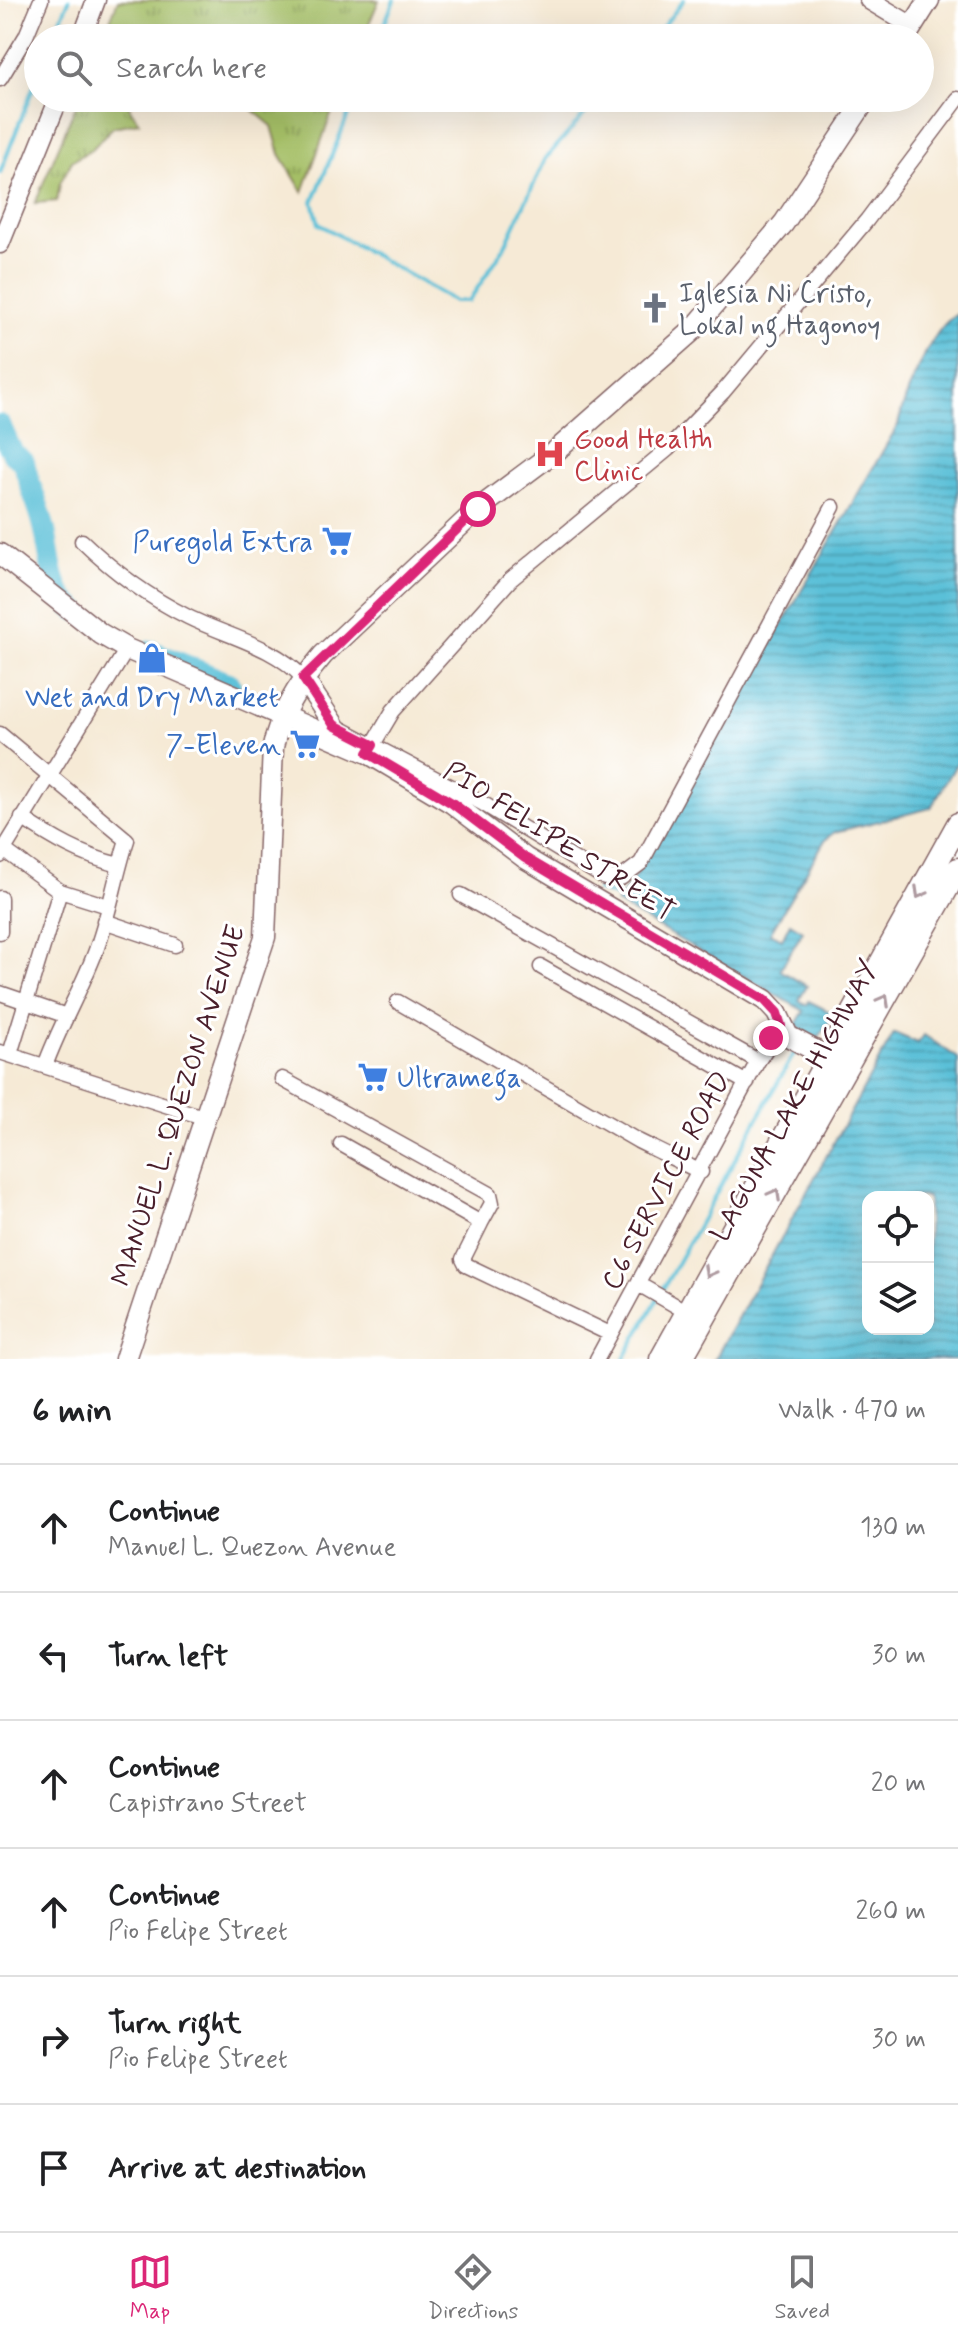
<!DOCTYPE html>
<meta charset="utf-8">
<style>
body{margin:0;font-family:Mynerve,sans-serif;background:#f2f2f2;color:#202124}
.controls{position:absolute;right:24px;bottom:24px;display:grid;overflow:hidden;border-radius:16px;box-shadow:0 8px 32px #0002}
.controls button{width:72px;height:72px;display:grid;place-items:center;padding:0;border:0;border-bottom:2px solid #e0e0e0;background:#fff;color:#202124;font:40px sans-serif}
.stop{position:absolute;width:24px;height:24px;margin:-18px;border:6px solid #db2777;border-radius:50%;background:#fff}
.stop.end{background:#db2777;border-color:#fff;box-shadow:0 2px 8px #0008}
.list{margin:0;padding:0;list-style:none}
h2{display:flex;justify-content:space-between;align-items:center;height:104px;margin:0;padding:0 32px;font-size:34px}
h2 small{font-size:26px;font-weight:400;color:#757577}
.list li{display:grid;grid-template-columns:52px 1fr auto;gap:24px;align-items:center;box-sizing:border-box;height:128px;padding:0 32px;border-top:2px solid #e0e0e0}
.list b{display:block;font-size:30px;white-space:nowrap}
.list p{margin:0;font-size:26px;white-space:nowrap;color:#757577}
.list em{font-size:26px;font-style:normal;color:#757577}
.icon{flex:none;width:44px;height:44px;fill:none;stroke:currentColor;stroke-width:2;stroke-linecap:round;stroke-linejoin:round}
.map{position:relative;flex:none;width:958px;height:1359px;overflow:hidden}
.search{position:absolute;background:#fff;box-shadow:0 8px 32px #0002;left:24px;right:24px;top:24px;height:88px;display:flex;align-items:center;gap:20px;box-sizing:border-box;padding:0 28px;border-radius:44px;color:#757577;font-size:30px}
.sheet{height:872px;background:#fff}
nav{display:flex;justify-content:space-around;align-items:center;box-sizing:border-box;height:112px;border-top:2px solid #e0e0e0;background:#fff;font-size:22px;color:#757577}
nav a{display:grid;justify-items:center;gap:4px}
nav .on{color:#db2777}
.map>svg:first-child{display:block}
</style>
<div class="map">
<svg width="958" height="1359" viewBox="0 0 958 1359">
<defs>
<pattern id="grass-tufts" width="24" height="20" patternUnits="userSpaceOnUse" patternTransform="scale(2)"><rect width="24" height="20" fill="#a5bf66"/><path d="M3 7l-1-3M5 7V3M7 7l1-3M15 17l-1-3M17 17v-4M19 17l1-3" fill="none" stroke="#889b54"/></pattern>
<pattern id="water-rules" width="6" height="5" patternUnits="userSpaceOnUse" patternTransform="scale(2)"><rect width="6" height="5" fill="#5ac0d8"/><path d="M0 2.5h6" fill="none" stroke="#4c9baf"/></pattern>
</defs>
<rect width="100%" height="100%" fill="#fff"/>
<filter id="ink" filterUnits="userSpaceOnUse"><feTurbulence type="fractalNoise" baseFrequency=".0125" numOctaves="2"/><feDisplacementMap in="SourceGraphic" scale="16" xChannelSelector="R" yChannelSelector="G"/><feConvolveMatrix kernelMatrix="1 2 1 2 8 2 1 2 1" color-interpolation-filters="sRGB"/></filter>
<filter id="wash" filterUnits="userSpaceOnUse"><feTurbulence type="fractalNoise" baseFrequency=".006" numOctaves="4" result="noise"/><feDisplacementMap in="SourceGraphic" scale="32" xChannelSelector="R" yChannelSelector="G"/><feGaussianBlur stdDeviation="1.8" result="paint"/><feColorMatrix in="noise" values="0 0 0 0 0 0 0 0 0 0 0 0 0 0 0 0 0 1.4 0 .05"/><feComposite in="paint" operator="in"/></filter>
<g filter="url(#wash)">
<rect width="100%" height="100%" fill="#f6ead6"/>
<!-- grass -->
<path fill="url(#grass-tufts)" stroke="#786f48" stroke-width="2" d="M118 0H379L363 38H197L195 30 186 29 174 38H103Z
M79 98H133L129 107 139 122 113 127 92 149 72 161 60 183 57 201 35 203Z
M238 98H337L303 192 280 154 272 126Z"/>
<!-- water -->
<path fill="url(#water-rules)" stroke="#527082" stroke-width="2" fill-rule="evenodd" d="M958 314V761L931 808 835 832 825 840 770 933 782 939 790 923 803 931 780 970 807 986 799 1000 807 1005 809 1001 834 1014 818 1039 795 1026 804 1011 616 903 633 880 898 425C904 397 932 325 958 314Z
M894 1033 918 1043 924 1035 958 1058V1359H715ZM868 1197H928V1329H868Z"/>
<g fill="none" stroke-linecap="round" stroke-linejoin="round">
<!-- stream -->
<path stroke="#5ac0d8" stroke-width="4" d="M53 38 69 0
M379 38 394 0
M654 38 684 0
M355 98 313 202 319 224 454 301H469L504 248 546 158 599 98
M0 173 38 75
M598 890 623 899
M624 1359 796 1050"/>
<!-- river -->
<path stroke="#5ac0d8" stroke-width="22" d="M0 425 13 454
M13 454 24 462C28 484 38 502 43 523 52 553 47 590 76 610
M151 651 230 684"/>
</g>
</g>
<g filter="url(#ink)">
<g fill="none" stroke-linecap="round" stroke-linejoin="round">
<!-- minor casing -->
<g stroke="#866667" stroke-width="17">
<path id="minor" d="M0 79 26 36 41 0
M82 541C115 573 148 597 188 617 226 636 275 646 303 678
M334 725 482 803 605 878H621L641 863 833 507
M0 734 127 840C115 877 109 917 95 953 80 992 59 1027 45 1066
M368 753 393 711 510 580 668 449 723 392 867 220 958 99
M22 818C53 839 82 856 119 865
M4 850 60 891 108 906
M0 856 127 649
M461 895 758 1061
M0 898V932
M104 921 175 945
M541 967 747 1083
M0 993 64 1015
M398 1002 638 1141 701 1172
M0 1052 203 1117
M10 1054 60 891
M282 1079 490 1194 492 1203 481 1223
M341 1144 481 1223 463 1259 466 1265 610 1334
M640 1285 692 1315
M597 1359 758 1061 781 1026"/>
</g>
<!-- tertiary casing -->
<g stroke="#866667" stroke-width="21">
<path id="tertiary" d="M869 0 912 26
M82 38 96 0
M0 244 59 98"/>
</g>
<!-- secondary casing -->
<g stroke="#866667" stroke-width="23">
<path id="secondary" d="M905 38 929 0
M0 554 101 634 127 649 368 753 452 803 525 858 765 1000 777 1013 788 1036 829 1058
M303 678 334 725
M125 1359 265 937 273 747C280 712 300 682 323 655L478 509 557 450 691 332 784 223 867 98"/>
</g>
<!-- primary casing -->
<g stroke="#866667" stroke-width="25">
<path id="primary" d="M661 1359 958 824
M681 1359 958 869"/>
</g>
<!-- minor -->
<use href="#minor" stroke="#fff" stroke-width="14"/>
<!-- tertiary -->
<use href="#tertiary" stroke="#fff" stroke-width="18"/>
<!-- secondary -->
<use href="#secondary" stroke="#fff" stroke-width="20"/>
<!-- primary -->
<use href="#primary" stroke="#fff" stroke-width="22"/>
</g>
<!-- one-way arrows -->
<defs><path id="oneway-chevron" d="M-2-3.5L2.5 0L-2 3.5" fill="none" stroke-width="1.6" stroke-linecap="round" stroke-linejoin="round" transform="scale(2)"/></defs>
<g stroke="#ae9aa0">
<use href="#oneway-chevron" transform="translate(920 893) rotate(119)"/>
<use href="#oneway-chevron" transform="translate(884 1000) rotate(-61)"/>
<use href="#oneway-chevron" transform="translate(775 1194) rotate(-61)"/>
<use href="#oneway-chevron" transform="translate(709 1272) rotate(119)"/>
</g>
</g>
<g fill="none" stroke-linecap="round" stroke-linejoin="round" filter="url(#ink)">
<!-- route -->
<path stroke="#db2777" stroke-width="10" d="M478 509 303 678 334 725 373 745 368 753 452 803 525 858 765 1000 777 1013 781 1026 771 1038"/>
</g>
<!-- icons -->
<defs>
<g id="church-bare" transform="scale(2.4)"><path d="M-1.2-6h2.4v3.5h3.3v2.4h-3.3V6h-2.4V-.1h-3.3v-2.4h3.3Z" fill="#6b7280" stroke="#fff" stroke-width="2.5" paint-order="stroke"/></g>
<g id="hospital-bare" transform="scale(2.4)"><path d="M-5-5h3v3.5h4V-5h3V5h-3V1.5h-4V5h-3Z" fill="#e0444e" stroke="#fff" stroke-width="2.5" paint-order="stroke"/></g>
<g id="supermarket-bare" transform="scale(2.4)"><path d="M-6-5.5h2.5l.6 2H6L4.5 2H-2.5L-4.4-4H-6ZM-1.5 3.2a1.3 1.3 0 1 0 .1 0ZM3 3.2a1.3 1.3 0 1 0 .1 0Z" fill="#3f7fe0" stroke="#fff" stroke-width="2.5" paint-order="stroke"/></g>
<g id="shop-bare" transform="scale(2.4)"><path d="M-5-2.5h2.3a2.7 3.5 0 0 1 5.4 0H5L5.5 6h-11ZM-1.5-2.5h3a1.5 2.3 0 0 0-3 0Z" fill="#3f7fe0" stroke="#fff" stroke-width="2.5" paint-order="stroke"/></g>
</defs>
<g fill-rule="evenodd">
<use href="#church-bare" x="655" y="308"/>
<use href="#hospital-bare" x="550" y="454"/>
<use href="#supermarket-bare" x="337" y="541"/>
<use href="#shop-bare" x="152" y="658"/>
<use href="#supermarket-bare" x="305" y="744"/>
<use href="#supermarket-bare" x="373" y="1077"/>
</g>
<g text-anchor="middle" stroke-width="6" stroke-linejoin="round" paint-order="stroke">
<!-- worship labels -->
<g font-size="28" fill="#5b616d" stroke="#fff" text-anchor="start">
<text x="679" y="302">Iglesia Ni Cristo,<tspan x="679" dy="32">Lokal ng Hagonoy</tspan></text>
</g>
<!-- health labels -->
<g font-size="28" fill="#be3a42" stroke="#fff" text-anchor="start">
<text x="574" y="448">Good Health<tspan x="574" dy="32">Clinic</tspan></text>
</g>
<!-- shop labels -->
<g font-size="28" fill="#366cbe" stroke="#fff" text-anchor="end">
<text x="313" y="551">Puregold Extra</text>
<text x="152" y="706" text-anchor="middle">Wet and Dry Market</text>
<text x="281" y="754">7-Eleven</text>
<text x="397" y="1087" text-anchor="start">Ultramega</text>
</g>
<!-- street labels -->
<g font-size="28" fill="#4a1f2b" stroke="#fff">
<text transform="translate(560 840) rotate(33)" y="10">PIO FELIPE STREET</text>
<text transform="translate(793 1100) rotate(-61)" y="10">LAGUNA LAKE HIGHWAY</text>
<text transform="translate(177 1105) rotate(-72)" y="10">MANUEL L. QUEZON AVENUE</text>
<text transform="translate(665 1180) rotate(-62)" y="10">C6 SERVICE ROAD</text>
</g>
</g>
</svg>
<div class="controls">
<button><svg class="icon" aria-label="locate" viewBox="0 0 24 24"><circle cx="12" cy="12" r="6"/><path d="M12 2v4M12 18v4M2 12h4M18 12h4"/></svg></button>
<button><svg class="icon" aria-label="layers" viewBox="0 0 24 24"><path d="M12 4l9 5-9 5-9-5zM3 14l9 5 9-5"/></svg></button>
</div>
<div class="stop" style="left:478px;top:509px"></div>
<div class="stop end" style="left:771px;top:1038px"></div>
<div class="search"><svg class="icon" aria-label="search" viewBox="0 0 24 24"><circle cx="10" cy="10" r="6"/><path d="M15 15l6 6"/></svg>Search here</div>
</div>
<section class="sheet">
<h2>6 min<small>Walk · 470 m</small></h2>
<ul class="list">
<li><svg class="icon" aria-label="ahead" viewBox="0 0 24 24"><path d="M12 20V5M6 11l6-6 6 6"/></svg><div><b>Continue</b><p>Manuel L. Quezon Avenue</p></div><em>130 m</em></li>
<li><svg class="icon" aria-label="left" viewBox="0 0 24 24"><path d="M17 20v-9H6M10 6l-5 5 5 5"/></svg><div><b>Turn left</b></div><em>30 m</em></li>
<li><svg class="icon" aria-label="ahead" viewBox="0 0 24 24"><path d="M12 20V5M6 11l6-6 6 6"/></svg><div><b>Continue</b><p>Capistrano Street</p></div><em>20 m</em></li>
<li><svg class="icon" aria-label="ahead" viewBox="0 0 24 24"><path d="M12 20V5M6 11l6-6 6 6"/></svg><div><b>Continue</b><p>Pio Felipe Street</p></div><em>260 m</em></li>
<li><svg class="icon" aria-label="right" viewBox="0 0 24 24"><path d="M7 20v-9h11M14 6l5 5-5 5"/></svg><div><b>Turn right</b><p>Pio Felipe Street</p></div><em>30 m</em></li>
<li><svg class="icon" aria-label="arrive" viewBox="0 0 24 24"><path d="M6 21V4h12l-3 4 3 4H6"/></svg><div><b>Arrive at destination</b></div></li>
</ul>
</section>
<nav>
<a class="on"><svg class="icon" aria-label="map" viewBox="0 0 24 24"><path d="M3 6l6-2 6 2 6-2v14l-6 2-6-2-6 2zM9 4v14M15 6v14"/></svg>Map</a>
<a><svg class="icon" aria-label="directions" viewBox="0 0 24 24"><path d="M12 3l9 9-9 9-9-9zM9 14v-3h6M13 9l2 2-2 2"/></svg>Directions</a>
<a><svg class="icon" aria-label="saved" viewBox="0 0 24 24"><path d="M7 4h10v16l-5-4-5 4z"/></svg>Saved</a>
</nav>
